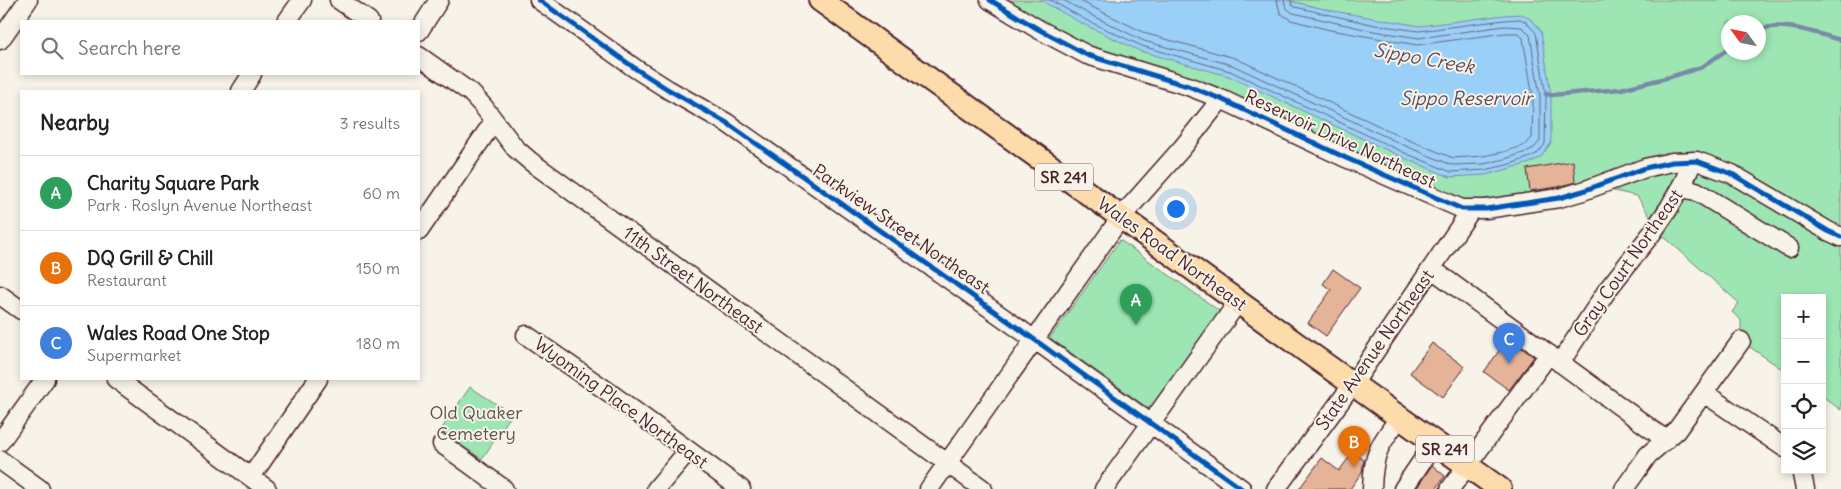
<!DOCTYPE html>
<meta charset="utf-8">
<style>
body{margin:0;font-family:Delius,sans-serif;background:#f6f6f6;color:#222}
.controls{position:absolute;right:15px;bottom:15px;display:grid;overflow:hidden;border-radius:0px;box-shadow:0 2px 8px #0003}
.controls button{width:45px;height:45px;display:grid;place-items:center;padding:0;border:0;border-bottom:1px solid #e0e0e0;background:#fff;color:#222;font:25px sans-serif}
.compass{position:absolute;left:1721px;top:15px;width:45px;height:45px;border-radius:50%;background:#fff;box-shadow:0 2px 8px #0003;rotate:303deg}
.you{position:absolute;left:1175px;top:208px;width:18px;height:18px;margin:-12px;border:4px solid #fff;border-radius:50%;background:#1a73e8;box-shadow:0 0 0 8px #1a73e833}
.badge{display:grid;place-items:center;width:32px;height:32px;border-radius:50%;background:#c8321e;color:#fff;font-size:16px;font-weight:700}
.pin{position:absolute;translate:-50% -41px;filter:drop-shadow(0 1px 2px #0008)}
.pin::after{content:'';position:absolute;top:26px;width:18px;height:15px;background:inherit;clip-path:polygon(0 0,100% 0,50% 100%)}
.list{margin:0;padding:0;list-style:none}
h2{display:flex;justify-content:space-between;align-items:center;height:65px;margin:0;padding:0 20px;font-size:21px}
h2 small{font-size:16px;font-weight:400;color:#767676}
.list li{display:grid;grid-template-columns:32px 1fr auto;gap:15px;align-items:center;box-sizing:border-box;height:75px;padding:0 20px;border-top:1px solid #e0e0e0}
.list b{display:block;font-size:19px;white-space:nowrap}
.list p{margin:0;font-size:16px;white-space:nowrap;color:#767676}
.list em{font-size:16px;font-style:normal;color:#767676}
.icon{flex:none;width:28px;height:28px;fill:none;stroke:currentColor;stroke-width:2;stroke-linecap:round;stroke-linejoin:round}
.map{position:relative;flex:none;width:1841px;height:489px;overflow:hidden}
.search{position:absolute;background:#fff;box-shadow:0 2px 8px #0003;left:20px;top:20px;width:400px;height:55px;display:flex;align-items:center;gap:12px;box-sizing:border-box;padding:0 18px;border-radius:0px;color:#767676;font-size:19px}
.panel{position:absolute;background:#fff;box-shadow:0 2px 8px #0003;left:20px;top:90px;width:400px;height:290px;border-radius:0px}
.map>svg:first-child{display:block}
</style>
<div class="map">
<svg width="1841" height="489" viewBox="0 0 1841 489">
<rect width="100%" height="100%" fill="#f7f3e8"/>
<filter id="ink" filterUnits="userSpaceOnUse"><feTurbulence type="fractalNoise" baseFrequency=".02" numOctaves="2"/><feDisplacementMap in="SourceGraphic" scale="10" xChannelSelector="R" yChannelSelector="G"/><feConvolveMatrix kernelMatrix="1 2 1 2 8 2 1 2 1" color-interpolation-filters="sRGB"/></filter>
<g filter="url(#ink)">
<!-- green -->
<path fill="#9de6b4" stroke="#748270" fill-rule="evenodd" d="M1003 0H1841V410L1822 396V298H1785V371L1741 341V320L1732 312 1739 303 1661 234 1637 196 1587 185 1486 202 1460 201 1296 124 1202 83 1095 52ZM1728 22H1758V52H1728Z
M1120 240 1221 312 1151 410 1050 338Z
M470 387 512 414 482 459 440 431Z"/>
<!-- water -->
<path fill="#9acff8" stroke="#7a89a6" d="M1040 0H1286L1333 11 1420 26 1504 15 1522 14 1533 21 1541 31 1551 95V143L1541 157 1530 163 1486 175 1450 177 1404 158 1228 76 1140 51 1083 24Z"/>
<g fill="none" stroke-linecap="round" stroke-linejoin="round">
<!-- shore -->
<path stroke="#6a657d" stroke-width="1" d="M1050 0 1086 20 1142 46 1230 71 1405 153 1451 172 1485 170 1507 165 1528 158 1538 153 1545 144 1546 96 1536 33 1526 22 1520 19 1504 20 1419 31 1375 25 1295 7 1292 5 1291 0
M1063 0 1089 14 1144 41 1232 65 1408 147 1452 165 1484 164 1505 159 1526 152 1534 148 1540 141V96L1530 35 1522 27 1504 26 1419 38 1373 31 1293 13 1286 8 1284 0
M1078 0 1147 34 1235 58 1411 141 1453 158 1483 156 1503 152 1523 146 1532 138 1533 97 1523 38 1518 33H1505L1417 45 1330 30 1291 20 1280 13 1277 0"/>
<!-- stream -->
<path stroke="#7a89a6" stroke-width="4.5" d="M1758 31C1780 19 1818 34 1841 40
M1546 94 1551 95 1621 89 1670 77 1702 67 1728 49"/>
</g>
<!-- building -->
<path fill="#e5b397" stroke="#4a1f2b" d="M1573 161 1575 182 1558 187 1530 191 1527 169Z
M1333 269 1360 288 1326 336 1308 323 1331 290 1323 284Z
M1508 338 1534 357 1509 390 1484 372Z
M1432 343 1465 367 1443 397 1410 373Z
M1353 452 1364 460 1362 472 1350 489H1299L1322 458 1339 471Z
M1432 465 1445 476 1436 489H1416Z"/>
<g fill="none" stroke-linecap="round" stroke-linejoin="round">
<!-- minor casing -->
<g stroke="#4a1f2b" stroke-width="21">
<path id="minor" d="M339 0 369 21
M539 0 636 69 669 90 727 123 1035 340 1242 489
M990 0 1038 29 1087 55 1188 86 1221 99 1346 158 1462 209H1486L1559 198 1583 191 1645 168 1672 162 1697 161 1732 174 1828 231 1841 237
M287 21 302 0
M419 31 439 0
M0 40 28 0
M419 56 471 93 483 106 515 148 530 161 983 489
M241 91 252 74
M1681 188 1696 191 1789 248
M419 231 494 121
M1432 269 1666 440
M0 295 21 310
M526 335 610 393 741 489
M1560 363 1608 289 1652 233 1669 208 1684 181 1693 161
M116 379 267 489
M1704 393 1785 448
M0 442 45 379
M442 444 504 489
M0 460 40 489
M1801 470 1805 489
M251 477 318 379
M656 489 688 451
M929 489 1121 217 1183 147 1221 99
M1104 489 1238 302
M1276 489 1353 384 1471 210
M1372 489C1373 453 1379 445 1400 417
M1403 489 1435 442
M1450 489 1549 354
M1624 489 1648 455 1676 431 1741 341"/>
</g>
<!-- major casing -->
<g stroke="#4a1f2b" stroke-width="26">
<path id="major" d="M820 0 1309 353 1500 489"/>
</g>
<!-- minor -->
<use href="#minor" stroke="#f7f3e8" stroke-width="18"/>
<!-- major -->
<use href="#major" stroke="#fddcac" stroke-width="22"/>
<!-- cycleway casing -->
<g stroke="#f7f3e8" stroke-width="8">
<path id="cycleway" d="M539 0 636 69 669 90 727 123 1035 340 1242 489
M990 0 1038 29 1087 55 1188 86 1221 99 1346 158 1462 209H1486L1559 198 1583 191 1645 168 1672 162 1697 161 1732 174 1828 231 1841 237"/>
</g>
<!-- cycleway -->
<use href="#cycleway" stroke="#0057b8" stroke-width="5"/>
</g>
</g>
<g text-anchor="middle" stroke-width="4" stroke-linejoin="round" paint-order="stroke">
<!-- shield labels -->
<g fill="#f7f3e8" stroke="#7e5f64" stroke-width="1">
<rect x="1035" y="163.5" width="58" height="27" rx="4"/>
<rect x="1416" y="435.5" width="58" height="27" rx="4"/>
</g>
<g font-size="16" font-weight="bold" fill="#4a1f2b">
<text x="1064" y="183">SR 241</text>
<text x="1445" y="455">SR 241</text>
</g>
<!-- street labels -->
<g font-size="18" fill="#4a1f2b" stroke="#f7f3e8">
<text transform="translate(1340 139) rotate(25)" y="6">Reservoir Drive Northeast</text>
<text transform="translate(901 229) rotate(35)" y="6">Parkview Street Northeast</text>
<text transform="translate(1172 254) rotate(36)" y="6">Wales Road Northeast</text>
<text transform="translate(1628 263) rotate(-55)" y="6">Gray Court Northeast</text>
<text transform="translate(693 280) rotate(36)" y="6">11th Street Northeast</text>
<text transform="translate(1375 350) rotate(-55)" y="6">State Avenue Northeast</text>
<text transform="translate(621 403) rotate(36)" y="6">Wyoming Place Northeast</text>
</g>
<!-- park labels -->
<g font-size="18" fill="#5f514d" stroke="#f7f3e8">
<text x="476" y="419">Old Quaker<tspan x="476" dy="21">Cemetery</tspan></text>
</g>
<!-- water labels -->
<g font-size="19" font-style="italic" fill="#5e4b5e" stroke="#f7f3e8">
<text transform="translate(1424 58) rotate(10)" y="7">Sippo Creek</text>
<text x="1466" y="105">Sippo Reservoir</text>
</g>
</g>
</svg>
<div class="controls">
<button>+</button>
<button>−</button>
<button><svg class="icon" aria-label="locate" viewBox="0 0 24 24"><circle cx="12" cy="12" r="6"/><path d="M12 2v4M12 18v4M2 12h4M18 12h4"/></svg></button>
<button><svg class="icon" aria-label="layers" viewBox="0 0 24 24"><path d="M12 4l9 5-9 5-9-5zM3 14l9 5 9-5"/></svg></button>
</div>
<svg class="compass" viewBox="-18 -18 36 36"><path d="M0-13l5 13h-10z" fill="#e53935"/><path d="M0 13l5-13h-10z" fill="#767676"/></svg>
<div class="you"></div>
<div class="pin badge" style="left:1136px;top:325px;background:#2e9e5b">A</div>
<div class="pin badge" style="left:1354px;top:467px;background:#e8710a">B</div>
<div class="pin badge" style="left:1509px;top:364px;background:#3f7fe0">C</div>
<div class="search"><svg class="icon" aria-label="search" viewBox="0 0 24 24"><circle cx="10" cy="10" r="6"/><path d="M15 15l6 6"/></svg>Search here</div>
<section class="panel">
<h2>Nearby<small>3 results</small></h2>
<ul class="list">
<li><span class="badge" style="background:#2e9e5b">A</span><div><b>Charity Square Park</b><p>Park · Roslyn Avenue Northeast</p></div><em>60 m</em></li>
<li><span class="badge" style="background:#e8710a">B</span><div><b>DQ Grill &amp; Chill</b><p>Restaurant</p></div><em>150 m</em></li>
<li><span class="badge" style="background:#3f7fe0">C</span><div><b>Wales Road One Stop</b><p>Supermarket</p></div><em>180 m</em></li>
</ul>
</section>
</div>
